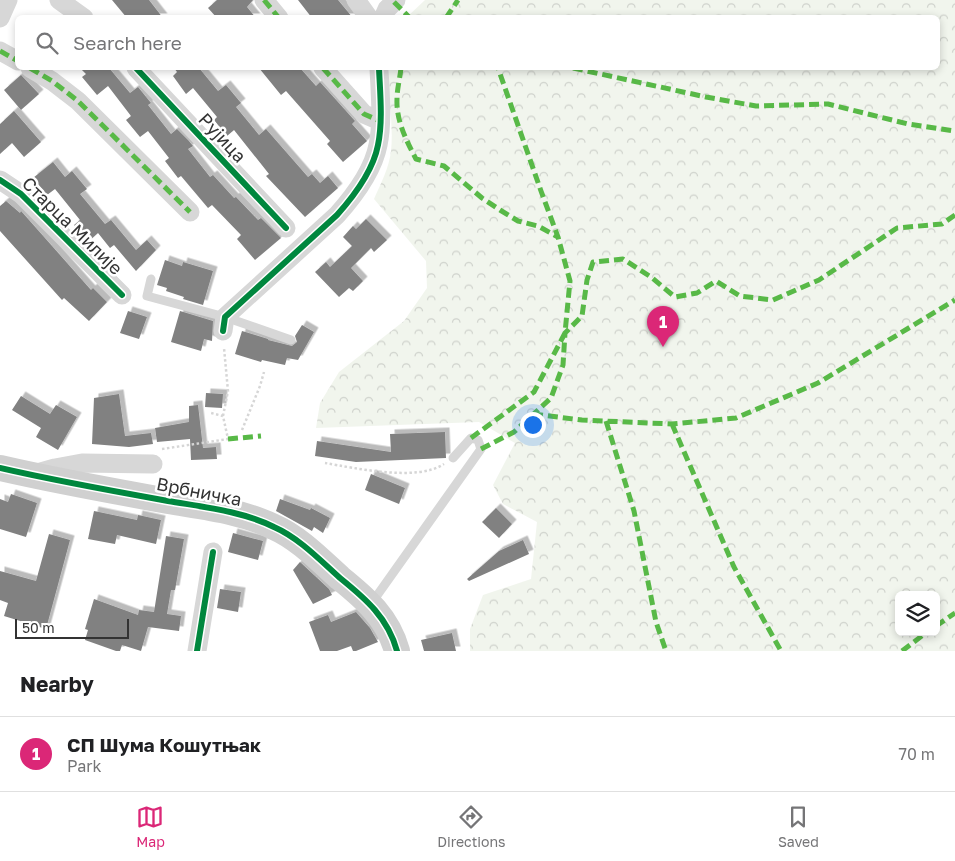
<!DOCTYPE html>
<meta charset="utf-8">
<style>
body{margin:0;font-family:"Golos Text",sans-serif;background:#f2f2f2;color:#202124}
.controls{position:absolute;right:15px;bottom:15px;display:grid;overflow:hidden;border-radius:8px;box-shadow:0 2px 8px #0003}
.controls button{width:45px;height:45px;display:grid;place-items:center;padding:0;border:0;border-bottom:1px solid #e0e0e0;background:#fff;color:#202124;font:25px sans-serif}
.scale{position:absolute;left:15px;bottom:12px;width:114px;box-sizing:border-box;padding-left:5px;border:2px solid #333;border-top:0;font-size:14px;line-height:18px;white-space:nowrap;color:#333;-webkit-text-stroke:4px #fff;paint-order:stroke}
.you{position:absolute;left:532px;top:424px;width:18px;height:18px;margin:-12px;border:4px solid #fff;border-radius:50%;background:#1a73e8;box-shadow:0 0 0 8px #1a73e833}
.badge{display:grid;place-items:center;width:32px;height:32px;border-radius:50%;background:#db2777;color:#fff;font-size:16px;font-weight:700}
.pin{position:absolute;translate:-50% -41px;filter:drop-shadow(0 1px 2px #0008)}
.pin::after{content:'';position:absolute;top:26px;width:18px;height:15px;background:inherit;clip-path:polygon(0 0,100% 0,50% 100%)}
.list{margin:0;padding:0;list-style:none}
h2{display:flex;justify-content:space-between;align-items:center;height:65px;margin:0;padding:0 20px;font-size:21px}
h2 small{font-size:16px;font-weight:400;color:#757577}
.list li{display:grid;grid-template-columns:32px 1fr auto;gap:15px;align-items:center;box-sizing:border-box;height:75px;padding:0 20px;border-top:1px solid #e0e0e0}
.list b{display:block;font-size:19px;white-space:nowrap}
.list p{margin:0;font-size:16px;white-space:nowrap;color:#757577}
.list em{font-size:16px;font-style:normal;color:#757577}
.icon{flex:none;width:28px;height:28px;fill:none;stroke:currentColor;stroke-width:2;stroke-linecap:round;stroke-linejoin:round}
.map{position:relative;flex:none;width:955px;height:651px;overflow:hidden}
.search{position:absolute;background:#fff;box-shadow:0 2px 8px #0003;left:15px;right:15px;top:15px;height:55px;display:flex;align-items:center;gap:12px;box-sizing:border-box;padding:0 18px;border-radius:8px;color:#757577;font-size:19px}
.sheet{height:140px;background:#fff}
nav{display:flex;justify-content:space-around;align-items:center;box-sizing:border-box;height:70px;border-top:1px solid #e0e0e0;background:#fff;font-size:14px;color:#757577}
nav a{display:grid;justify-items:center;gap:2px}
nav .on{color:#db2777}
.map>svg:first-child{display:block}
</style>
<div class="map">
<svg width="955" height="651" viewBox="0 0 955 651">
<defs>
<pattern id="forest-crowns" width="20" height="18" patternUnits="userSpaceOnUse" patternTransform="scale(1.25)"><rect width="20" height="18" fill="#f1f5ed"/><path d="M2 6a3 3 0 1 1 6 0M12 15a3 3 0 1 1 6 0" fill="none" stroke="#cfd2cc"/></pattern>
<filter id="shadow"><feDropShadow dx="4.5" dy="-4.5" stdDeviation="0" flood-color="#0004"/></filter>
</defs>
<rect width="100%" height="100%" fill="#fff"/>
<!-- forest -->
<path fill="url(#forest-crowns)" fill-rule="evenodd" d="M425 0H955V651H470V629L483 595 531 579 537 522 503 504 493 485 515 443 479 422 316 428 320 403 339 372 404 321 427 288 426 261 374 199C381 183 389 168 391 151 394 123 387 95 389 68H938V18L407 17ZM899 595H936V632H899Z"/>
<!-- building -->
<path fill="#818181" filter="url(#shadow)" d="M112 0H149L163 18H127Z
M217 0H253L247 7 256 18H217L208 8Z
M298 0H338L353 18H312Z
M80 68H109L130 93 138 87 151 103 148 105 171 134 177 129 188 140 193 146 188 149 210 177 213 175 234 198 236 197 258 220 261 218 281 238 255 260 237 239 241 235 212 205 208 208 181 176 178 178 165 161 169 158 148 131 140 137 126 120 131 116 108 86 97 95 82 77 86 74Z
M174 68H199L218 91 226 85 241 103 236 107 259 135 266 129 308 177 312 174 320 183 328 176 338 188 305 217 266 176 269 174 234 130 227 136 214 120 217 117 193 88 186 94 173 76 177 72Z
M259 68H300L316 86 320 82 355 121 352 124 367 141 343 162 327 144 330 141 286 91 281 95Z
M21 75 39 94 21 110 4 90Z
M14 111 41 142 24 157 12 143 0 154V124Z
M53 162 65 177 72 171 87 189 80 194 105 224 111 220 136 250 147 240 156 250 136 271 114 245 110 248 98 233 88 242 74 225 80 220 55 189 47 195 33 178Z
M6 201 20 213 21 211 91 290 93 288 107 302 89 321 64 298 62 300 0 231V206Z
M366 219 387 240 374 252 371 248 351 268 363 281 353 291 349 288 339 297 315 272 326 262 330 267 352 246 343 237 353 226 356 229Z
M165 260 182 266 183 262 213 271 203 305 183 299 184 297 166 291 167 288 157 285Z
M128 311 147 317 139 339 120 333Z
M180 311 213 321 212 341 204 339 201 351 171 342Z
M302 325 314 332 298 360 287 358 285 365 262 360 261 362 235 354 242 331 268 339V340L292 346 297 342 295 336Z
M206 393 223 394 222 408 205 407Z
M119 394 125 436 151 433 153 444 129 447 92 444 94 398Z
M21 396 50 414 56 405 77 417 58 450 36 437 41 428 12 410Z
M198 405 203 448 216 447 217 459 191 460 190 439 157 442 155 428 189 422V406Z
M445 432 446 458 356 462 315 456 317 441 391 452 390 434Z
M371 474 405 488 399 504 365 490Z
M11 494 37 503 26 537 0 529V499L8 502Z
M280 499 310 510 311 508 330 518 323 533 314 527 312 531 276 511Z
M496 508 512 524 499 538 482 522Z
M94 511 137 520 138 515 161 520 156 544 117 535 115 544 88 539Z
M233 533 263 541 258 560 228 552Z
M49 534 70 540 46 629 4 616 8 603 0 600V571L36 581Z
M166 536 184 539 175 590H171L167 614 181 616 179 631 148 627 141 651 122 645 120 651H116L85 640 88 630 85 629 94 599 138 615 139 610 154 612Z
M523 540 529 554 469 581 467 579 499 551Z
M300 562 329 589 332 595 313 604 293 570Z
M220 589 241 592 238 612 217 608Z
M356 612 370 628 378 642 356 651H353L351 646 337 651H320L309 622 328 615 331 622Z
M452 633 456 651H424L421 640Z"/>
<g fill="none" stroke-linecap="round" stroke-linejoin="round">
<!-- path -->
<path stroke="#d6d6d6" stroke-width="2.5" stroke-dasharray="2.5 2.5" stroke-linecap="butt" d="M223 416 228 391 224 348
M242 430 260 386 264 372
M162 449 228 439 223 416 211 413
M325 463C355 468 417 482 444 464"/>
<!-- lane -->
<path stroke="#d7d7d7" stroke-width="9" d="M151 279 147 296 225 317 291 340
M371 604 481 449 478 440 471 438 453 458"/>
<!-- street -->
<path stroke="#d7d7d7" stroke-width="19" d="M59 0 84 18
M264 0 279 18
M356 0 369 18
M0 18 8 0
M383 18 387 9 396 0
M0 51 18 61
M30 68 52 81 78 101 190 212
M136 68 286 228
M323 68 364 114 380 121
M0 180 21 194 122 295
M223 331 225 317 337 215C354 196 373 171 378 145 383 121 380 92 379 68
M34 474 55 468 82 463 153 464
M197 651 213 552"/>
<!-- secondary -->
<path stroke="#d0d0d0" stroke-width="26" d="M0 468C56 481 112 491 168 501 203 507 242 511 274 527 299 538 320 560 340 578 366 599 388 618 397 651"/>
<!-- quiet -->
<path stroke="#58b947" stroke-width="5" stroke-dasharray="10 5" stroke-linecap="butt" d="M264 0 279 18
M394 2 410 18
M446 18 458 0
M0 51 18 61
M30 68 52 81 78 101 190 212
M323 68 364 114 380 121
M401 68C400 78 397 89 397 99 396 120 406 140 416 159L444 166 482 198 500 210 518 221 538 226 558 237
M573 68 706 97 756 106 828 104 908 124 955 131
M533 414 582 420 672 424 736 418 818 383 955 300
M606 421 634 511 656 622 666 651
M672 424 734 567 781 651
M471 438 534 392 565 333 570 281 558 237 541 191 498 68
M228 439 261 436
M481 449 514 432 551 398 563 365 565 333 582 316 587 280 593 262 623 259 651 277 675 297 697 293 716 281 740 296 773 300 819 280 897 228 942 224 955 215
M936 626 955 613
M902 651 927 632"/>
<!-- cycleway casing -->
<g stroke="#fff" stroke-width="9">
<path id="cycleway" d="M136 68 286 228
M0 180 21 194 122 295
M223 331 225 317 337 215C354 196 373 171 378 145 383 121 380 92 379 68
M0 468C56 481 112 491 168 501 203 507 242 511 274 527 299 538 320 560 340 578 366 599 388 618 397 651
M197 651 213 552"/>
</g>
<!-- cycleway -->
<use href="#cycleway" stroke="#00873e" stroke-width="6"/>
</g>
<g text-anchor="middle" stroke-width="5" stroke-linejoin="round" paint-order="stroke">
<!-- street labels -->
<g font-size="18" fill="#333" stroke="#fff">
<text transform="translate(222 138) rotate(47)" y="6">Рујица</text>
<text transform="translate(72 226) rotate(44)" y="6">Старца Милије</text>
<text transform="translate(199 492) rotate(11)" y="6">Врбничка</text>
</g>
</g>
</svg>
<div class="controls">
<button><svg class="icon" aria-label="layers" viewBox="0 0 24 24"><path d="M12 4l9 5-9 5-9-5zM3 14l9 5 9-5"/></svg></button>
</div>
<div class="scale">50 m</div>
<div class="you"></div>
<div class="pin badge" style="left:663px;top:347px">1</div>
<div class="search"><svg class="icon" aria-label="search" viewBox="0 0 24 24"><circle cx="10" cy="10" r="6"/><path d="M15 15l6 6"/></svg>Search here</div>
</div>
<section class="sheet">
<h2>Nearby<small></small></h2>
<ul class="list">
<li><span class="badge">1</span><div><b>СП Шума Кошутњак</b><p>Park</p></div><em>70 m</em></li>
</ul>
</section>
<nav>
<a class="on"><svg class="icon" aria-label="map" viewBox="0 0 24 24"><path d="M3 6l6-2 6 2 6-2v14l-6 2-6-2-6 2zM9 4v14M15 6v14"/></svg>Map</a>
<a><svg class="icon" aria-label="directions" viewBox="0 0 24 24"><path d="M12 3l9 9-9 9-9-9zM9 14v-3h6M13 9l2 2-2 2"/></svg>Directions</a>
<a><svg class="icon" aria-label="saved" viewBox="0 0 24 24"><path d="M7 4h10v16l-5-4-5 4z"/></svg>Saved</a>
</nav>
